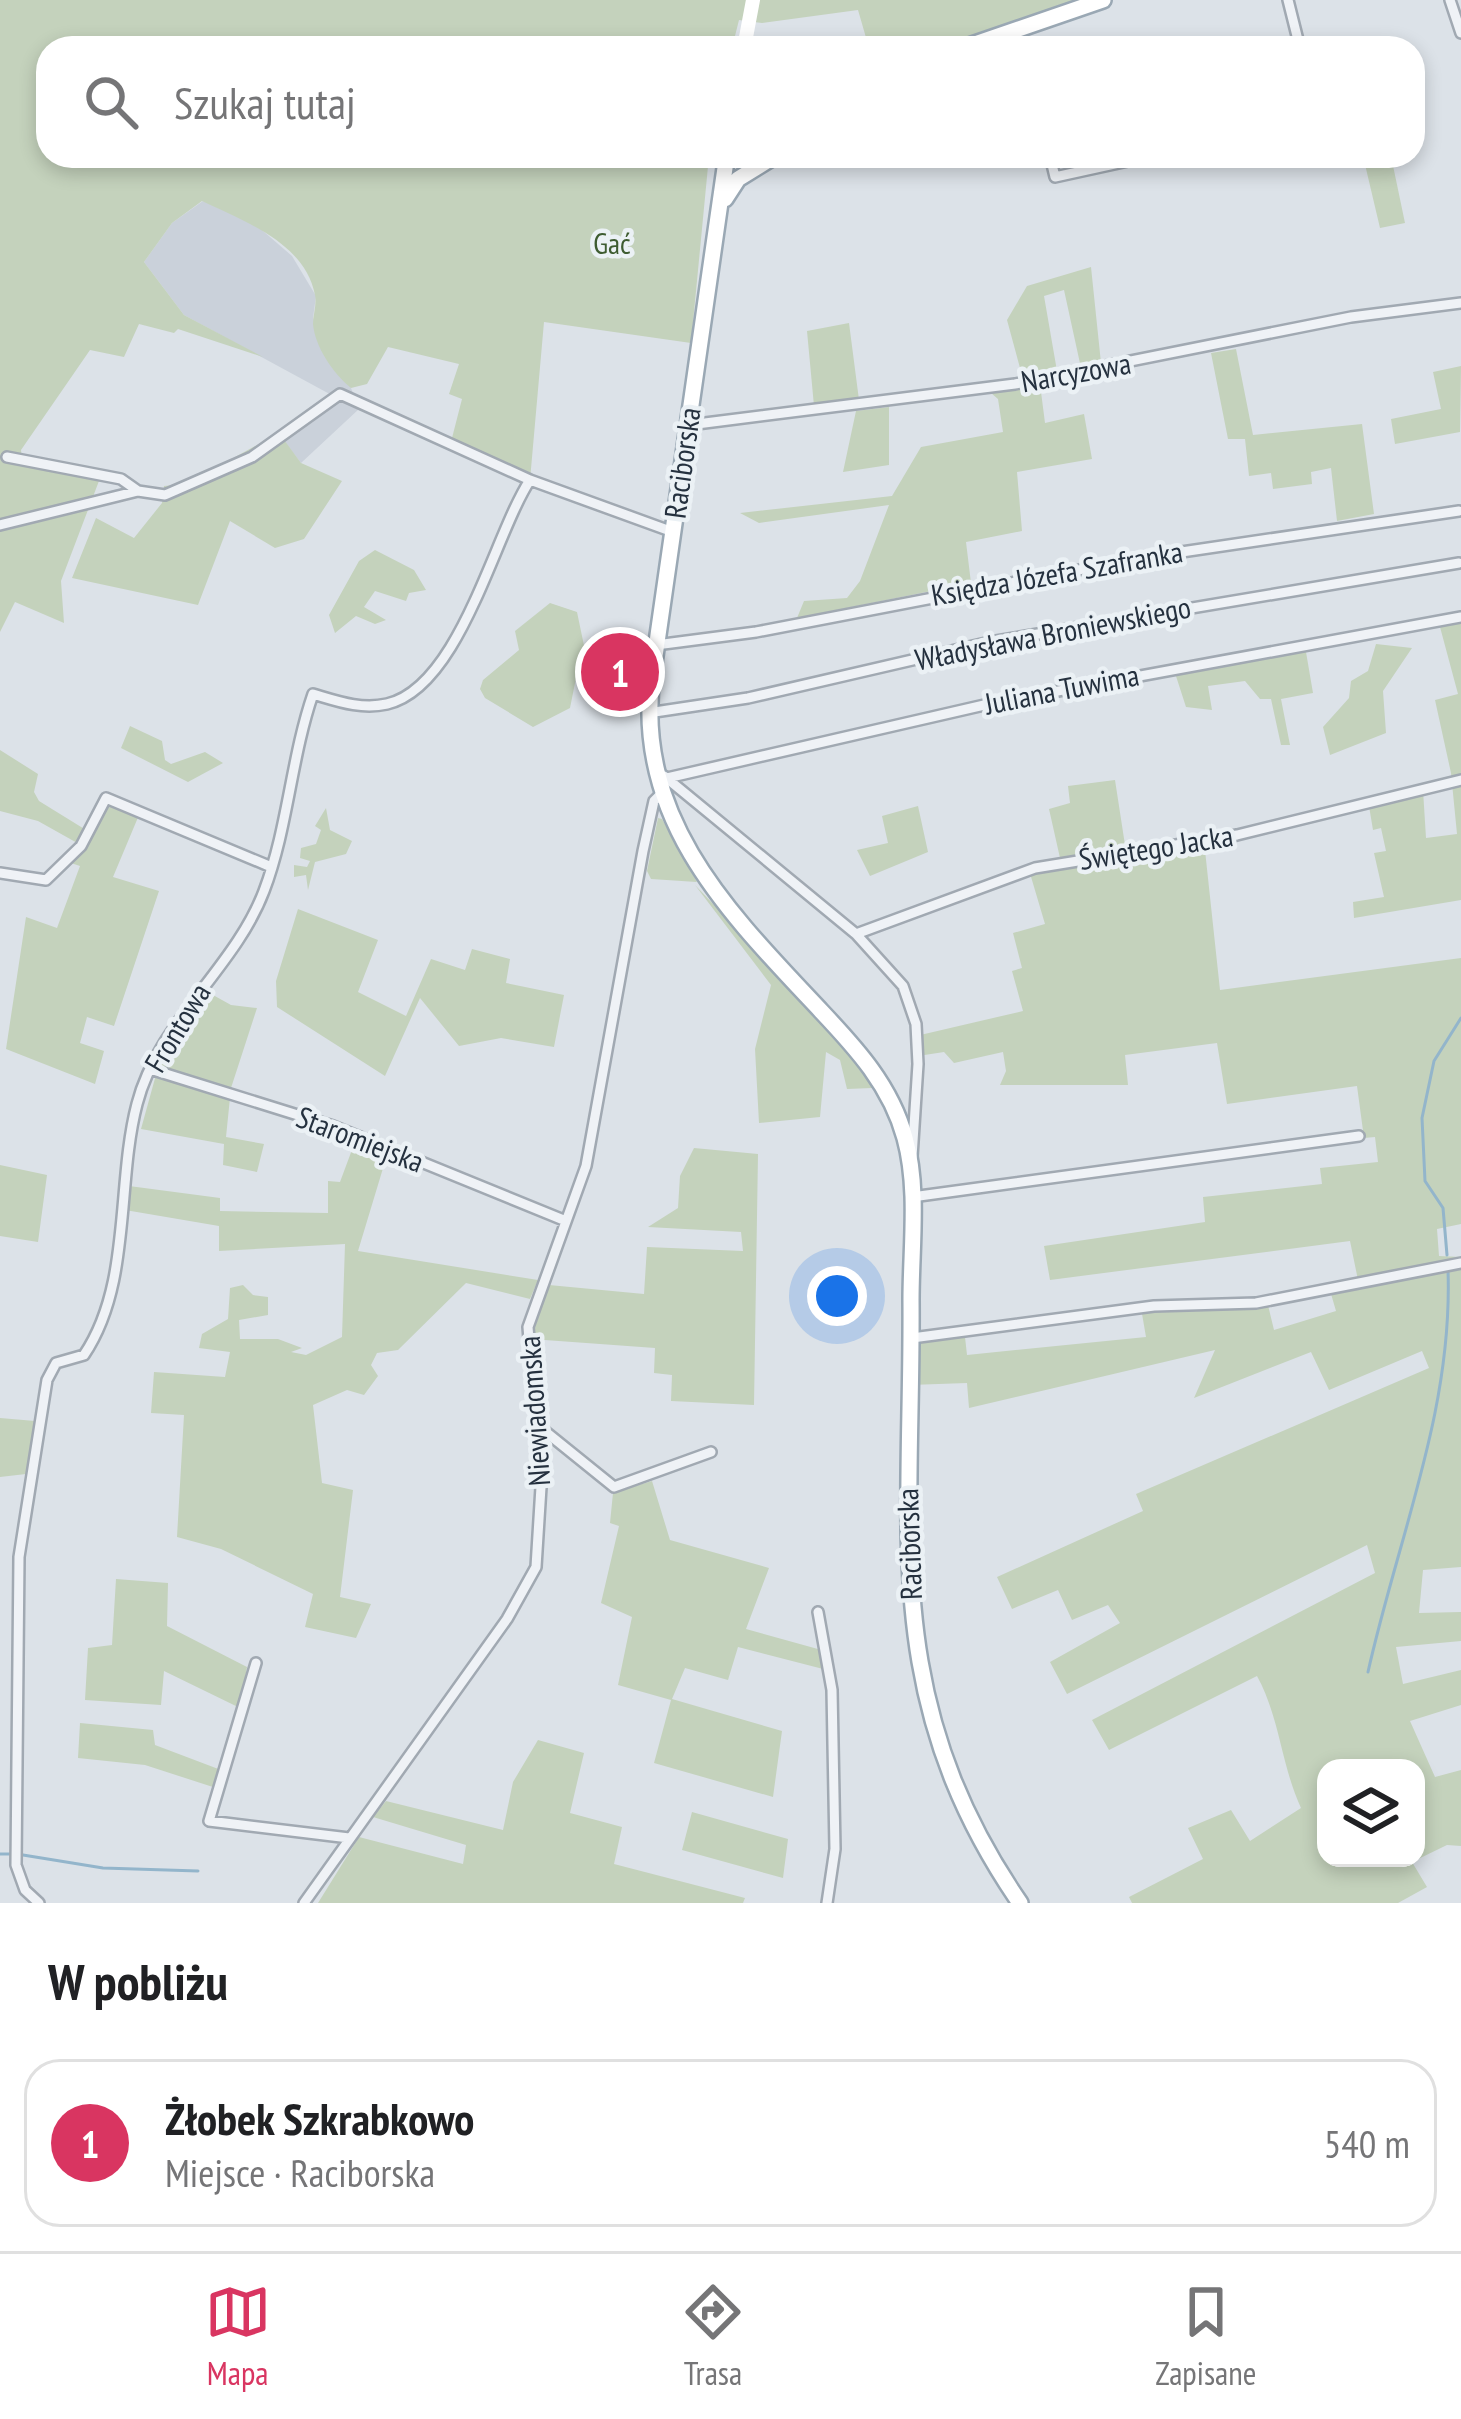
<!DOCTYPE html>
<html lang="pl">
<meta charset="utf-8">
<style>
body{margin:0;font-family:"PT Sans Narrow",sans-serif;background:#f6f6f6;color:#202124}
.controls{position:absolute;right:36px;bottom:36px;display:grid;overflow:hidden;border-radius:24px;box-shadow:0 6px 18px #0003}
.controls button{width:108px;height:108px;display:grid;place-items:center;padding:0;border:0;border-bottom:3px solid #e0e0e0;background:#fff;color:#202124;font:60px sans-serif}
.you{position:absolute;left:837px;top:1296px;width:42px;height:42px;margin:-30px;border:9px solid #fff;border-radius:50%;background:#1a73e8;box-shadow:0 0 0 18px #1a73e833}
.badge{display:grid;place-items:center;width:78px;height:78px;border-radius:50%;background:#d93561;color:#fff;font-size:39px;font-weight:700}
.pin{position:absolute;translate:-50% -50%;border:6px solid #fff;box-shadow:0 3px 12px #0006}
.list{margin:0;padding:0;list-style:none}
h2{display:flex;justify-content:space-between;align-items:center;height:156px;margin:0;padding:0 48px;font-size:51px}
h2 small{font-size:39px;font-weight:400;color:#757577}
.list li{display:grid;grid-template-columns:78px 1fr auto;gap:36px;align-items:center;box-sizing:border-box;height:168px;margin:0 24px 24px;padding:0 24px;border:3px solid #e0e0e0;border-radius:36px}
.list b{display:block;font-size:45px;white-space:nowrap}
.list p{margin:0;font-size:39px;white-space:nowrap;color:#757577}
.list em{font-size:39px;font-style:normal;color:#757577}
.icon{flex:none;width:66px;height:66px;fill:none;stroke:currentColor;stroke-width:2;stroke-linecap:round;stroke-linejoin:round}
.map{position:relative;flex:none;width:1461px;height:1903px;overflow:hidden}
.search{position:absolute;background:#fff;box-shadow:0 6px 18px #0003;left:36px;right:36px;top:36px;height:132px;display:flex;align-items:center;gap:30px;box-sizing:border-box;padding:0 42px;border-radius:36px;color:#757577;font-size:45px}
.sheet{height:348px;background:#fff}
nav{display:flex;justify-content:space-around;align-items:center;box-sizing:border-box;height:168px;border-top:3px solid #e0e0e0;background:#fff;font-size:33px;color:#757577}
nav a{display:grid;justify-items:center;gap:6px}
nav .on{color:#d93561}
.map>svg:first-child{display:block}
</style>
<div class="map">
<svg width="1461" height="1903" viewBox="0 0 1461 1903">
<rect width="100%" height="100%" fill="#dce2e8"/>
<!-- built -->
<path fill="#cad1da" d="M203 201 255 224 292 256 316 296 313 318 351 388 359 409 301 463 284 441 337 398 184 315 144 262 172 223Z"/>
<!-- green -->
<path fill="#c4d2bc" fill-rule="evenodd" d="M0 0H1087L946 48H869L858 10 762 23 739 20 732 48H48V156H709L691 343 544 322 530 480 452 438 462 399 449 394 459 364 388 347 367 384 351 388C333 373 315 347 313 324 313 315 317 304 315 295 305 243 244 221 202 201L172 223 144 262 184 315 263 357 178 329 174 333 139 324 124 357 90 350 21 450 22 460 102 473 61 581 64 623 15 602 0 632Z
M1363 156H1391L1405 223 1380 228Z
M1091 267 1101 363 1081 368 1064 290 1044 296 1057 371 1023 379 1007 320 1027 286Z
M849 323 859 400 814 406 807 331Z
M1236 349 1253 435 1362 424 1374 514 1337 521 1331 468 1311 472 1312 484 1273 489 1271 473 1249 476 1245 439H1228L1211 353Z
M1461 366 1460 432 1395 444 1391 419 1441 409 1433 372Z
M1040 384 1045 423 1084 414 1092 459 1017 472 1022 531 966 542 971 583 797 618 804 601 847 598 860 581 889 505 759 523 740 513 892 496 921 447 1003 432 998 399 991 393Z
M889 407V465L843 472 856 411Z
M279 433 301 463 342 481 304 539 275 548 230 521 198 605 72 578 96 518 134 538 162 503 164 486 186 484Z
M375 550 414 570 426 590 409 593 406 601 375 591 364 607 386 620 375 624 356 616 335 633 329 615 359 561Z
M550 603 577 612 587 660 577 673 570 708 533 727 485 698 480 689 483 680 519 650 515 631Z
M1461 623V900L1354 918 1353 902 1384 897 1374 853 1386 851 1381 828 1373 830 1369 806 1423 790 1426 838 1457 834 1451 773 1435 700 1458 694 1440 627Z
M1376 644 1412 648 1383 691 1386 733 1330 755 1323 727 1349 698 1351 681 1368 671Z
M1306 652 1313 693 1281 699 1290 745H1281L1271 699H1260L1245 681 1208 686 1212 710 1186 707 1175 673Z
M130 726 162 741 165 760 171 764 205 752 223 763 188 782 121 748Z
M0 750 38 774 34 792 39 801 86 830 79 844 38 821 0 811Z
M1115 780 1125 845 1060 858 1049 809 1070 803 1068 786Z
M108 806 139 815 113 877 159 891 114 1026 87 1017 80 1043 104 1051 95 1084 6 1049 26 917 57 928 80 866 71 863Z
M918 806 928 852 870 876 857 850 888 843 882 816Z
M326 808 330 830 352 841 346 854 315 862 308 890 306 875 294 877V865L307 867 310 861 300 858 301 848 316 844 321 830 315 826Z
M658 818 662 819 697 882 651 879 647 871Z
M1204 841 1220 990 1461 958V1224L1437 1229 1439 1256 1461 1257V1567L1423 1570 1419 1613 1461 1612V1641L1396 1647 1403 1684 1461 1670V1705L1410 1721 1435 1777 1461 1770V1846L1447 1845 1412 1862 1427 1887 1398 1903H1132L1129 1897 1203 1859 1188 1828 1231 1810 1250 1841 1301 1808C1281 1765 1280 1718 1257 1676L1109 1750 1092 1720 1375 1573 1367 1545 1067 1694 1050 1662 1120 1623 1108 1605 1072 1620 1058 1590 1012 1609 997 1577 1143 1511 1136 1494 1429 1368 1422 1351 1329 1390 1311 1352 1194 1398 1215 1350 969 1408 967 1383 910 1385 912 1338 964 1328 967 1355 1146 1337 1141 1308 1267 1301 1274 1330 1336 1311 1329 1287 1358 1280 1350 1241 1050 1280 1044 1246 1205 1222 1203 1197 1322 1184 1320 1168 1378 1162 1375 1137 1364 1138 1357 1086 1227 1104 1217 1043 1125 1055 1128 1085H1000L1006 1071 1003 1052 954 1063 944 1052 918 1056 916 1036 1023 1011 1012 971 1022 968 1013 933 1045 924 1029 870ZM1326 1768H1416V1858H1326Z
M695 885 845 1042 875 1085 872 1088 847 1089 840 1060 826 1052 820 1117 759 1123 755 1049 771 985Z
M298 909 378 940 358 992 406 1016 431 959 465 970 472 949 510 959 506 983 564 995 554 1047 501 1038 459 1046 420 998 385 1076 277 1007 276 981Z
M204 990 231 1005 257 1008 231 1088 226 1137 264 1144 257 1172 223 1165 224 1144 141 1129 162 1053Z
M356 1139 387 1155 358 1251 538 1280 530 1299 466 1283 398 1350 377 1353 371 1365 378 1376 364 1395 347 1390 313 1405 322 1483 353 1490 340 1597 371 1604 356 1638 305 1627 313 1594 221 1549 177 1537 184 1415 151 1413 154 1372 225 1377 230 1352 199 1348 202 1334 228 1319 230 1288 243 1285 253 1295 268 1297V1315L239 1320 240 1339H278L302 1348 291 1352 306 1355 342 1337 345 1244 219 1251V1226L125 1210 129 1186 220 1198V1211L328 1213V1181L340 1182Z
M694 1148 758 1154 754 1405 671 1401 672 1375 654 1373 655 1348 531 1339 549 1285 644 1294 647 1247 743 1251 741 1232 648 1227 678 1208 680 1176Z
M0 1165 47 1175 38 1242 0 1236Z
M0 1418 35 1421 26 1474 0 1477Z
M652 1481 670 1540 769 1568 746 1629 825 1651 827 1670 738 1647 728 1680 685 1668 672 1699 782 1731 773 1797 654 1763 671 1700 618 1685 632 1617 601 1603 619 1526 610 1523 613 1493Z
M116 1579 168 1583 167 1626 247 1667 240 1708 164 1671 161 1705 85 1700 88 1648 112 1645Z
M80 1723 153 1730 155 1745 221 1770 216 1788 145 1765 78 1758Z
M538 1740 584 1753 570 1813 622 1827 614 1864 745 1898 743 1903H318L359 1837 463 1864 466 1845 373 1817 386 1801 503 1830 513 1782Z
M692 1812 788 1839 783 1878 682 1850Z"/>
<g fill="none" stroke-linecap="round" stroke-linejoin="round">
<!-- stream -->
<path stroke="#93b5cb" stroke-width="3" d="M1447 1255 1443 1208 1425 1181 1422 1118 1434 1061 1461 1018
M1368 1672C1398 1537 1453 1411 1448 1270
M0 1854H10
M23 1855 103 1868 198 1871"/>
<!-- minor casing -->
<g stroke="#a1a9b2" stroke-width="14">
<path id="minor" d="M1288 0 1300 48
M1450 0 1461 33
M1050 156 1055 177 1151 156
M689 425 1015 384 1351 317 1461 303
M7 457 121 479 138 491 165 495 252 457 340 394 530 480 673 532
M0 525 138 491
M656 645 756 632 1141 558 1459 511
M648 713 748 698 990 642 1459 563
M664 776 856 934 903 986 916 1024 918 1064 912 1157
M667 778 993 703 1461 617
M0 873 46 880 81 846 106 798 269 866
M856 934 1035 868 1237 835 1461 780
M150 1069 333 1126 566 1221
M912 1197 1359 1136
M912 1338 1154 1306 1256 1303 1461 1263
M536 1424 614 1487 711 1452
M818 1612 832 1690 835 1849 827 1903
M256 1663 209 1821 349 1838
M39 1903 25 1890 16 1865 19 1557 47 1380 56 1363 84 1355C132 1284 116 1184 137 1104 158 1022 235 968 264 891 288 828 291 758 313 694 337 701 361 710 387 704 460 687 494 535 530 480
M304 1903 507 1619 536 1567 541 1487 528 1327 586 1166 643 851 654 801 661 794"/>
</g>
<!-- primary casing -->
<g stroke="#9aa8b4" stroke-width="20">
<path id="primary" d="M963 48 1103 0
M726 161 652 677C634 820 730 914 821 1011 856 1048 891 1086 905 1138 919 1189 911 1247 911 1300 913 1532 879 1698 1020 1903
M725 199 738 179 775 156"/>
</g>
<!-- minor -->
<use href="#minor" stroke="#eff2f6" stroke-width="9"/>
<!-- secondary -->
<path stroke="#fff" stroke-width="14" d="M744 48 753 0"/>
<!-- primary -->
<use href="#primary" stroke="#fff" stroke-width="15"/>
</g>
<g text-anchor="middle" stroke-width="9" stroke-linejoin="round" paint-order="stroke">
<!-- park labels -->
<g font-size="30" fill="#3e5c31" stroke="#ebf1f5">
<text x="612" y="254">Gać</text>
</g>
<!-- street labels -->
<g font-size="30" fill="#25313f" stroke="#ebf1f5">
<text transform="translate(1076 373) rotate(-10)" y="10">Narcyzowa</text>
<text transform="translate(683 463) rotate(-82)" y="10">Raciborska</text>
<text transform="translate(1057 574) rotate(-10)" y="10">Księdza Józefa Szafranka</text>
<text transform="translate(1053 634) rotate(-11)" y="10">Władysława Broniewskiego</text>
<text transform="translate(1062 690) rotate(-11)" y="10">Juliana Tuwima</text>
<text transform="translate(1156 848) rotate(-9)" y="10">Świętego Jacka</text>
<text transform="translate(178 1028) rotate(-59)" y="10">Frontowa</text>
<text transform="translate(360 1140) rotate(21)" y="10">Staromiejska</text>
<text transform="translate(535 1411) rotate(-94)" y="10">Niewiadomska</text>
<text transform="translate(910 1544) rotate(-92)" y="10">Raciborska</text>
</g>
</g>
</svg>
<div class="controls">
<button><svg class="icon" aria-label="layers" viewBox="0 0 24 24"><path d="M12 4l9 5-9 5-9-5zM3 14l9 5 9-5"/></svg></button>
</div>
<div class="you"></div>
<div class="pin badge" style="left:620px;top:672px">1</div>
<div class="search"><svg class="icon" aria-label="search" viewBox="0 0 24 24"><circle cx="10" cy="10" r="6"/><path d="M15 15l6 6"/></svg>Szukaj tutaj</div>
</div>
<section class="sheet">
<h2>W pobliżu<small></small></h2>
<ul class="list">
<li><span class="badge">1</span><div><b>Żłobek Szkrabkowo</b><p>Miejsce · Raciborska</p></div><em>540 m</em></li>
</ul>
</section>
<nav>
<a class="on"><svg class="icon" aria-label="map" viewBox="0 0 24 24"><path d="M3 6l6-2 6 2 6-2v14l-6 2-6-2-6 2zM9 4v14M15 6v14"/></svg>Mapa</a>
<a><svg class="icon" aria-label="directions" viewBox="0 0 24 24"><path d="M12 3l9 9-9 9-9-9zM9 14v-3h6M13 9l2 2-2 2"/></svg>Trasa</a>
<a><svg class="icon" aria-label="saved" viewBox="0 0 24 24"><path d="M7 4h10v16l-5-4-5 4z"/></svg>Zapisane</a>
</nav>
